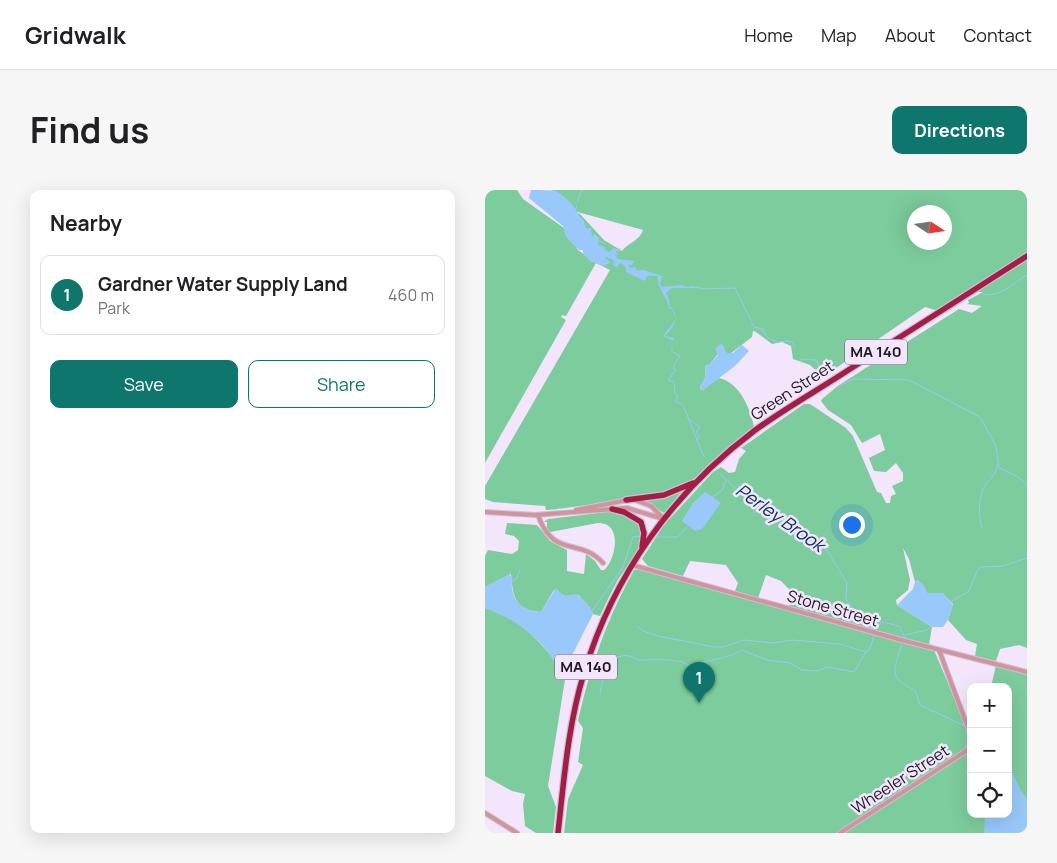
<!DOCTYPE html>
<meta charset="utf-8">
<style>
body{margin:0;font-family:Manrope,sans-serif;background:#f6f6f6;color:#202124}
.controls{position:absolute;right:15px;bottom:15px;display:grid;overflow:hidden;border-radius:10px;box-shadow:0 5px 20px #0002}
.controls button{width:45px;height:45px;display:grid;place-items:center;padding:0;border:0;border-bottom:1px solid #e0e0e0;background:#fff;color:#202124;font:25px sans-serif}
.compass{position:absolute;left:422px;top:15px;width:45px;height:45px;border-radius:50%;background:#fff;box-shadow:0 5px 20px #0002;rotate:102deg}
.you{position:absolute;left:366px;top:334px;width:18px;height:18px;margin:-12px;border:4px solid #fff;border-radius:50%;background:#1a73e8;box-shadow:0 0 0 8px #1a73e833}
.badge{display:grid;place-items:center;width:32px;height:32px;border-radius:50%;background:#0f766e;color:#fff;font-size:16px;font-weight:700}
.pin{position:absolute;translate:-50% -41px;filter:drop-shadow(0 1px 2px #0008)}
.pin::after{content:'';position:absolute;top:26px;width:18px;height:15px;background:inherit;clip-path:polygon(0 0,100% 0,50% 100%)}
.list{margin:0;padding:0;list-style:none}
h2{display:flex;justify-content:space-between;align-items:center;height:65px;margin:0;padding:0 20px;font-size:21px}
h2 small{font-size:16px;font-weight:400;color:#757577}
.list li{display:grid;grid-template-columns:32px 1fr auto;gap:15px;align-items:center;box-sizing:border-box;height:80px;margin:0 10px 10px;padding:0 10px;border:1px solid #e0e0e0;border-radius:10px}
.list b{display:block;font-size:19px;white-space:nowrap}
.list p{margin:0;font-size:16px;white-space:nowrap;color:#757577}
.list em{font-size:16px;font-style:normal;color:#757577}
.actions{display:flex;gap:10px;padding:15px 20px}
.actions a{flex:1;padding:11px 0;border:1px solid #0f766e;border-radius:10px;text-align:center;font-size:18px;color:#0f766e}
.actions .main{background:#0f766e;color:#fff}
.icon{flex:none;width:28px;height:28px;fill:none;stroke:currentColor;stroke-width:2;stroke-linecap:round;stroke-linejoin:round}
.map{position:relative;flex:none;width:542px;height:643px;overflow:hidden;border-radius:10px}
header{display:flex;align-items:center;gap:30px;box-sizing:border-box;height:70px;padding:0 25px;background:#fff;border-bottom:1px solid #e0e0e0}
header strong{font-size:24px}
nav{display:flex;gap:28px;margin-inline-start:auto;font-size:18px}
.intro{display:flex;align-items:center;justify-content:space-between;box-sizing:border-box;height:120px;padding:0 30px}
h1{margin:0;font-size:35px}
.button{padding:12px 22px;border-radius:10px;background:#0f766e;color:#fff;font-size:18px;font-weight:700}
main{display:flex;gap:30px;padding:0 30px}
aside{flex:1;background:#fff;border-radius:10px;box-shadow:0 5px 20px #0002}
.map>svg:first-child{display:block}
</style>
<header>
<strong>Gridwalk</strong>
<nav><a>Home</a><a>Map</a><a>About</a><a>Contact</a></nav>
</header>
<div class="intro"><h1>Find us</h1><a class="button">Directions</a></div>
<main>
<aside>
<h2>Nearby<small></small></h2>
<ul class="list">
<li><span class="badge">1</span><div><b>Gardner Water Supply Land</b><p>Park</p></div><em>460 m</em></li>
</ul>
<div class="actions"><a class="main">Save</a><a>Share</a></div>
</aside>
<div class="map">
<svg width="542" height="643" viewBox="0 0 542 643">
<rect width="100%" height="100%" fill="#f3e5fc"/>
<!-- green -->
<path fill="#7dcc9d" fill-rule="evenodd" d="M0 0H32L38 9 79 38 93 60 111 73 117 67 131 66 122 64 88 31 94 23 119 50 137 61C142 53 155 51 158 40L89 21 67 0H542V458L534 455 515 459 511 471 490 466 492 454 481 450 463 430 468 414 457 403H442L433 390 430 392 424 369 418 358 425 390 423 400 411 410 412 415 447 437 444 455 304 416 307 402 296 391 281 385 273 408 250 401 253 393 241 375 205 371 198 386 163 376 157 369 179 335 228 282 236 277 244 283 250 282 254 269 261 261 256 258 319 214H325L361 238 368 246 392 302 396 303 401 313H405L406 306 411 304 407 296 418 291V283L411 273 401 282 389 281 384 268 400 260 395 244 377 253 366 235 343 220 336 211 337 209 354 195 474 119 487 123 497 116 482 114 484 113 483 110 498 102H493L460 123 440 117 338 187 325 175 308 169 306 156 297 152 287 154 271 142 268 141 267 147 245 164 239 162V157L235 155 231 159 233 164 224 175 220 176C221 184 221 190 215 196L216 200 234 188C254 192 266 219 269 237L209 290C186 304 171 302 146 307 117 312 90 318 61 320L60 316 8 312 0 309V296L125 80 111 73 81 126 77 125 76 127 81 130 0 273ZM430 22H460V52H430Z
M197 301 179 323 157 310Z
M122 322C138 321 163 331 157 352 153 364 141 377 134 388 127 400 121 413 115 426L108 424C105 415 98 413 94 405L80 406 69 400 56 422C29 420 28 406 26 384L0 397V366L3 360 27 364 33 360 34 351 29 346 20 344 22 333 52 335 65 351 82 360V381L99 384 101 364 110 371 116 380H119C129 373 140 333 113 333L65 342 62 340V332H59L63 329Z
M156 379 449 460 485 545 486 624H523V497H506L511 475 542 485V643H79L83 609 98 575 93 572 98 538 93 531C105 478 121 431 147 384L149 380Z
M0 418C21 425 38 435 53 451 62 460 69 471 80 479L82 477 63 596 71 617 68 643H51L40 636 38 614 40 604 27 601 0 586Z"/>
<!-- water -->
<path fill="#98c9fa" d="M46 0C52 0 66 0 71 1 78 5 92 17 94 26L98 29 101 38H106L107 47 109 44 114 48 113 55 120 57V60L124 62 129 58 133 65 129 64 133 69 149 71 147 75H143L146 78 151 77V80H159L177 86 176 92H174L177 97 195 95 201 97C205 97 207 95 212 98H187L181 103 185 112 184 116C196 124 189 138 180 146L189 148 187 159 188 162 186 161 189 151 178 146 191 129 187 119 184 118C182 105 171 98 173 86H162L160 91 141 82 140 76 135 73 131 78 128 74 129 71 122 67 120 69 126 72 119 76 105 71 98 63V60H94L81 47 78 36 44 8Z
M235 154 238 155 241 163H248L257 155 264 161 250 176 217 201 215 196C221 190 221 184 220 176L224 175 233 165 231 159Z
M220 302 236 313 217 339 210 341 197 331 208 313Z
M24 384 27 387C25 408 34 421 56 422L71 398 79 406 92 404C98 410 106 416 108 424L80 479C71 478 65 464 59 457 42 438 24 427 0 418V397Z
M433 390 439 395 442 403H457L468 415 463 430 458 437H447L412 415 428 399 430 392Z
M523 573 535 599 542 609V643H499L500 624H523Z"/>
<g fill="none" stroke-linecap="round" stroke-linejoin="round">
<!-- stream -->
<path stroke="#98c9fa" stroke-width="1" d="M92 12 97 0
M91 18 92 15
M114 51 121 54
M129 59H135
M129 60 135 61
M122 70 124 68
M211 97 218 99 250 98 269 137 278 139 282 147 291 152 306 151 310 157
M498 104C513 109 528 93 542 85
M276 140 281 145
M188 162 195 166 189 175 190 181 183 190 189 192 190 203 193 207 190 211 198 215 219 267
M316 169 332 170 335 182 343 185
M354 196 368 189 424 190 495 227 511 256 514 278 532 286 542 295
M203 229 215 237 211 242 214 246 212 251
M235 284 260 307 282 317 320 350 334 353 341 359 362 393 361 410 371 421 372 428 383 438 391 437 397 432 414 436 420 448
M253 297 259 296
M227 307 237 300 241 290
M270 314 271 316 270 323
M278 333H284L292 327
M497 338C493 324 493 306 501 294 507 287 512 283 512 274
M171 347H193L202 337
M26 392 32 388 35 380
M465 412 484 401 492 381 496 377 518 376 542 368
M107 421 138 377 148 347 156 346
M152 436 158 441 173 446 229 457H238L259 450 288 453 307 450 355 454 381 462 385 459 389 445
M420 445 442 440 447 435
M417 455C409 479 402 488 430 500L435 515 478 535
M115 505C117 490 122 462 144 466 147 466 151 470 154 470 166 470 180 469 193 471 198 471 202 475 207 477 222 468 242 470 257 460L282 470 305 473 317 480 332 481 343 477 369 482 381 462"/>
<!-- minor casing -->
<g stroke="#cdc0d5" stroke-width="6">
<path id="minor" d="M150 310 166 316 179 329
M91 320 143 310
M0 322 50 325 142 318 179 329
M53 325C68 369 95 347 118 373
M147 375 420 451 542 482
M454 460 486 546
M0 623 32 643
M355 643 481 561 486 554"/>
</g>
<!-- highway casing -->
<g stroke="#cdc0d5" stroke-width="8">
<path id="highway" d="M141 310 179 305 208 293
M127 319 139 322 156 332 159 343 157 357
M73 643C79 589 83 535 99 483 128 386 188 302 269 241 299 219 333 200 365 179 424 141 483 104 542 66"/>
</g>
<!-- minor -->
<use href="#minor" stroke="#d2949c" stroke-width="4"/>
<!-- highway -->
<use href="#highway" stroke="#a31e44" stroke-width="5.5"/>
</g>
<g text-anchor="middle" stroke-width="5" stroke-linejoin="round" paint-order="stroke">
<!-- shield labels -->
<g fill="#f3e5fc" stroke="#5e5663" stroke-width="1">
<rect x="360" y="149.5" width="62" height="25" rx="4"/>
<rect x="70" y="464.5" width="62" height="25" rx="4"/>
</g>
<g font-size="15" font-weight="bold" fill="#1e1921">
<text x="391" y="167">MA 140</text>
<text x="101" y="482">MA 140</text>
</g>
<!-- street labels -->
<g font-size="16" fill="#1e1921" stroke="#f3e5fc">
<text transform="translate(307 200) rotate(-33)" y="6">Green Street</text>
<text transform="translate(348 418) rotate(16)" y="6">Stone Street</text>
<text transform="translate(415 589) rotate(-33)" y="6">Wheeler Street</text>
</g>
<!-- water labels -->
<g font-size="18" font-style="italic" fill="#06365c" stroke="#f3e5fc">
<text transform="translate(295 328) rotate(35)" y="6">Perley Brook</text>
</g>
</g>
</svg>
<div class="controls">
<button>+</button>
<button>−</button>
<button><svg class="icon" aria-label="locate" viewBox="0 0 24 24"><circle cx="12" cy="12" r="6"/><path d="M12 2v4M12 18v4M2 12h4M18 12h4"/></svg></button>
</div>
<svg class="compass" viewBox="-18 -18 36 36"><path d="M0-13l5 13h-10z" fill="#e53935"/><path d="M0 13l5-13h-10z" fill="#757577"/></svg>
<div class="you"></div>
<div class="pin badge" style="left:214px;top:513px">1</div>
</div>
</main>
